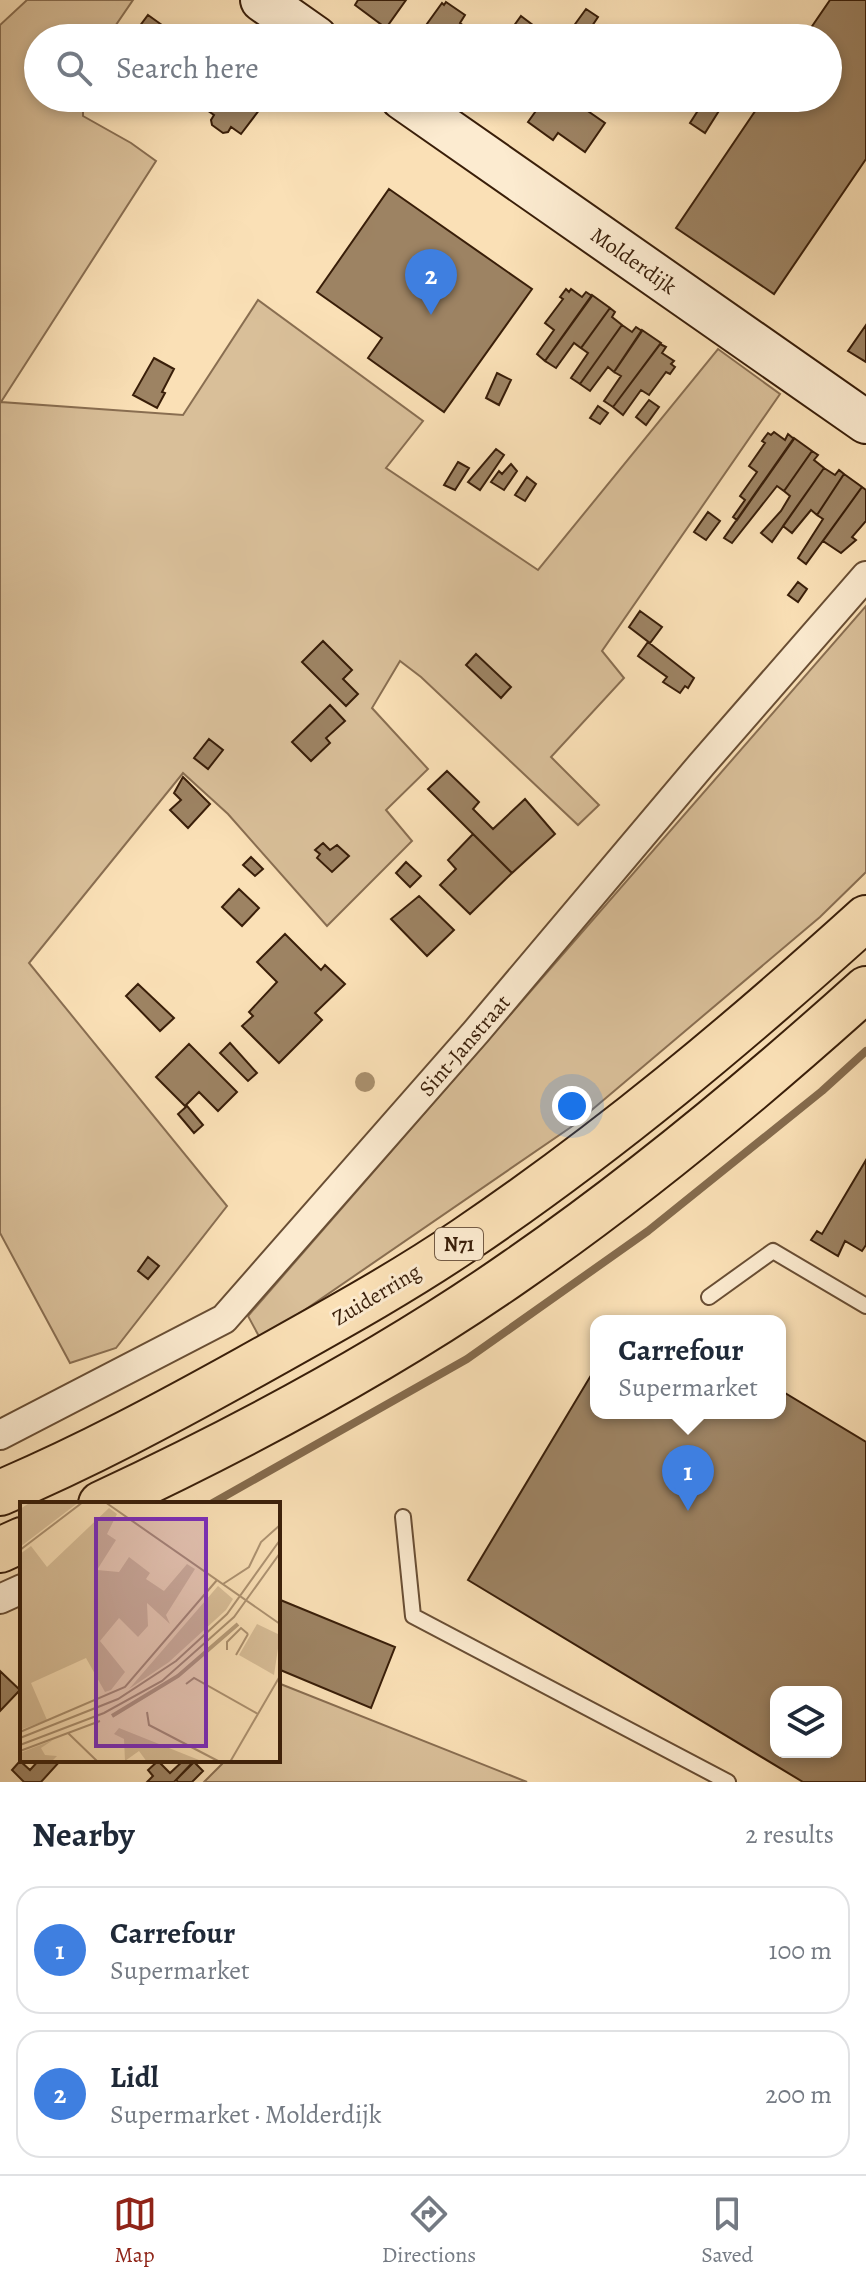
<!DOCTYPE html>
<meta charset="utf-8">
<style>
body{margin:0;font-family:Alegreya,serif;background:#f2f2f3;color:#1f2937}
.controls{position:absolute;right:24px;bottom:24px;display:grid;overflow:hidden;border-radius:16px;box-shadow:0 4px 12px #0003}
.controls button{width:72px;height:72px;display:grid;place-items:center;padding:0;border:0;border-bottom:2px solid #e0e1e3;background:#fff;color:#1f2937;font:40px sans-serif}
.you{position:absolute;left:572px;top:1106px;width:28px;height:28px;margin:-20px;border:6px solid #fff;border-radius:50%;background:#1a73e8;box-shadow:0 0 0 12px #1a73e833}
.badge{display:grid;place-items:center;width:52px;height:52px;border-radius:50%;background:#8f2418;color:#fff;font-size:26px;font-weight:700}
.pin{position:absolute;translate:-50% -66px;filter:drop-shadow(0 2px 4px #0008)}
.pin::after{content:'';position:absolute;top:42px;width:28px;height:24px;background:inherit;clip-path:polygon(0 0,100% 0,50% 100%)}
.popup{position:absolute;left:590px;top:1315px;width:196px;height:104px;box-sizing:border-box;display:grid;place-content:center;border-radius:16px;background:#fff;filter:drop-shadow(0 2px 6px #0005);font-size:26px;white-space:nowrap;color:#747a83}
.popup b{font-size:30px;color:#1f2937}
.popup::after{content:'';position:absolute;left:50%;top:100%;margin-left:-16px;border:16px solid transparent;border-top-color:#fff}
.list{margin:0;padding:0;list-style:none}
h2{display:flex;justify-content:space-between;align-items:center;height:104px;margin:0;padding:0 32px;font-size:34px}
h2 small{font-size:26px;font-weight:400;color:#747a83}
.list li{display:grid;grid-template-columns:52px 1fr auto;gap:24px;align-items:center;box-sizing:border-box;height:128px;margin:0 16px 16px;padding:0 16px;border:2px solid #e0e1e3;border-radius:24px}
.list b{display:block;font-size:30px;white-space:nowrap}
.list p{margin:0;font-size:26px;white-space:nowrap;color:#747a83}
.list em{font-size:26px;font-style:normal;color:#747a83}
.icon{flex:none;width:44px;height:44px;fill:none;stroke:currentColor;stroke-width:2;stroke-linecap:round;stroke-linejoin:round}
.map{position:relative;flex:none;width:866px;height:1782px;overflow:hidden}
.search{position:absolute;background:#fff;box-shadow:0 4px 12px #0003;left:24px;right:24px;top:24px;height:88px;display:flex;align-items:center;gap:20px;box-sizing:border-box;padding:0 28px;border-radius:44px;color:#747a83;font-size:30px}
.sheet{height:392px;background:#fff}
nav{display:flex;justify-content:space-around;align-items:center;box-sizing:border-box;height:112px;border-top:2px solid #e0e1e3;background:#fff;font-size:22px;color:#747a83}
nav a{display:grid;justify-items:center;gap:4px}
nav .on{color:#8f2418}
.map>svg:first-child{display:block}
</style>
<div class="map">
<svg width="866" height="1782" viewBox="0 0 866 1782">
<rect width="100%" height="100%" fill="#fae0b6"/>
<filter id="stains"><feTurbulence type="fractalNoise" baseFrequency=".0025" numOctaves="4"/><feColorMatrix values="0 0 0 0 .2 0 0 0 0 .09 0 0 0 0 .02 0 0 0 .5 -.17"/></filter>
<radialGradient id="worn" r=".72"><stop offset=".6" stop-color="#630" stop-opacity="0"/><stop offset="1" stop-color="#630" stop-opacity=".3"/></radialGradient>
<!-- green -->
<path fill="#d9bf99" stroke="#896e51" stroke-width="2" d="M27 0H133L107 38H38V98H83V116L131 143 156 161 1 402 183 415 258 300 423 421 386 468 538 570 718 349 780 394 602 651 624 678 551 757 599 805 578 825 421 677 400 661 372 708 428 769 386 810 412 841 327 926 228 814 183 773 29 963 227 1206 116 1348 70 1363 0 1233V25Z
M866 606V872L820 917 574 1125 261 1340 248 1316Z
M278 1683 527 1782H204L222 1764 220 1760H278Z"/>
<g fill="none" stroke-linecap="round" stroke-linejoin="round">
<!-- stream -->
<path stroke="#856b4d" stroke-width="8" d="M211 1504 467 1359 648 1231 822 1091 866 1051"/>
</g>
<!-- building -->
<path fill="#9d8363" stroke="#391e09" stroke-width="2" fill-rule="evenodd" d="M358 0H406L386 28 355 5Z
M830 0H866V159L774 294 676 228 764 98H828V38H804Z
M446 2 465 15 460 23 473 33 470 38H428L431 33 424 28 442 3 444 5Z
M586 9 598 17 584 38H565Z
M148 15 180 38H114L121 29 128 34 132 28 136 31Z
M521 16 550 38H505Z
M253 98 263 105 241 134 231 127 228 132 223 133 212 125 211 120 214 115 191 99Z
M535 98H569L605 123 585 152 558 133 553 140 528 122 538 108 532 103Z
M706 98H727L705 133 690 123Z
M389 189 532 289 444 412 368 358 382 338 317 292Z
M566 289 569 292 571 289 582 297 586 292 592 296 545 361 537 354 554 330 545 323 563 299 560 297Z
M592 295 610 308 581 348 574 343 556 368 545 361Z
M610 308 615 312 612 317 622 325 580 384 571 378 588 353 581 348Z
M622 325 632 332 636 327 642 331 614 372 608 367 590 391 580 384Z
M866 325V362L848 351Z
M642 330 661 343 613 407 604 401 621 376 614 372Z
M660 344 666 347 662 353 674 361 671 364 675 367 670 374 666 372 649 395 641 390 623 415 613 407Z
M154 358 174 369 162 392 165 393 157 408 133 395Z
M497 373 511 380 499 405 486 398Z
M649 400 659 407 646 425 636 417Z
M598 406 608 413 600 424 590 418Z
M774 432 785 440 788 434 794 439 737 520 733 517 745 500 740 496 757 472 749 466 765 443 762 441 768 433 771 435Z
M794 438 812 451 784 491 777 486 732 543 724 538Z
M496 449 504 455 480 490 468 482Z
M812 451 818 455 814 460 824 468 772 542 761 533 781 511 790 496 784 491Z
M458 462 469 468 455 490 444 485Z
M511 464 517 471 504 490 491 482 499 471 502 474Z
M824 468 835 475 839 470 844 474 817 515 811 510 792 533 783 526Z
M844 474 862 487 806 564 798 558 823 519 817 515Z
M527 477 536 484 525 501 515 495Z
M862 487 866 490V521L852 537 856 540 841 553 823 541Z
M708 512 720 521 706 540 694 532Z
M798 582 807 589 798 602 788 595Z
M640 611 662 627 650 643 629 627Z
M323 641 352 670 343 679 358 694 346 706 302 662Z
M648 642 694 678 688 688 685 686 680 693 663 682 667 677 638 656Z
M476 654 511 687 501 698 466 665Z
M330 705 345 721 326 738 330 743 311 761 292 742Z
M209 739 223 750 208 769 194 758Z
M447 771 479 802 473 809 493 829 525 799 555 834 512 873 428 789Z
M183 777 210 804 188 828 170 810 181 800 174 793Z
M473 834 512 873 470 914 440 885 456 869 448 860Z
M323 843 330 850 337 845 349 856 332 872 317 858 320 854 315 850Z
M251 857 263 869 255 876 243 865Z
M406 862 421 876 410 887 396 873Z
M239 889 259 908 242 926 222 907Z
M419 896 454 930 427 956 391 919Z
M285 934 321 970 325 965 345 984 315 1013 322 1020 279 1063 242 1026 253 1016 249 1012 277 982 257 962Z
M138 984 174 1018 160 1031 126 996Z
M230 1043 257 1073 248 1081 220 1053Z
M189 1044 237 1092 218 1111 199 1092 185 1106 156 1077Z
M187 1106 203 1125 194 1133 178 1114Z
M866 1160V1245L862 1251 845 1241 838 1256 811 1240 817 1231 822 1234Z
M148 1257 159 1266 148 1279 138 1271Z
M596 1367V1413H780V1390L866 1442V1782H803L468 1580ZM776 1692H836V1752H776Z
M278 1599 395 1647 371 1708 278 1669Z
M0 1671 20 1690 0 1711Z
M39 1760H61L41 1782H24L12 1770 20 1761 30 1770Z
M184 1760H195L174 1782H147L153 1776 148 1770 158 1761 170 1773Z
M194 1762 203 1771 192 1782H178L176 1780Z"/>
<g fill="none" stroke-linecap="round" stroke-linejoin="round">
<!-- service casing -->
<g stroke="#694e34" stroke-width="18">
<path id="service" d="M709 1297 773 1251 866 1306
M403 1517 413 1616 728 1782"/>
</g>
<!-- minor casing -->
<g stroke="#694e34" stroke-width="32">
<path id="minor" d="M0 1435 224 1319 476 1032 702 764 866 576
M0 1599 22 1589"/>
</g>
<!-- secondary casing -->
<g stroke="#391e09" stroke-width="46">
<path id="secondary" d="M262 0 316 38
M402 98 866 422"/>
</g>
<!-- trunk casing -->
<g stroke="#391e09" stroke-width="48">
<path id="trunk" d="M0 1493C85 1457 167 1413 248 1368 321 1327 397 1286 466 1239 608 1143 739 1033 866 918
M101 1504C244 1437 387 1361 517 1270 640 1185 755 1089 866 989
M0 1550 22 1540"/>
</g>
<!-- service -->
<use href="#service" stroke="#fcebd0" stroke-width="14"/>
<!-- minor -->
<use href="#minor" stroke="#fcebd0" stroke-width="28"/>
<!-- secondary -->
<use href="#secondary" stroke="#fcebd0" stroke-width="42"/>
<!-- trunk -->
<use href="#trunk" stroke="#fae0b6" stroke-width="44"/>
</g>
<!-- trees -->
<circle fill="#aa906e" cx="365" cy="1082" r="10"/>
<g text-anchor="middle" stroke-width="6" stroke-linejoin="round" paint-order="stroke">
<!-- shield labels -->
<rect fill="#fcebd0" stroke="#745c45" stroke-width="2" x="435" y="1228" width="48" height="32" rx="6"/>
<g font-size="20" font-weight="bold" fill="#391e09">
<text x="459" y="1251">N71</text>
</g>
<!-- street labels -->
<g font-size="22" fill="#391e09" stroke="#fcebd0">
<text transform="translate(634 260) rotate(35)" y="8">Molderdijk</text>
<text transform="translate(464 1045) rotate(-49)" y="8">Sint-Janstraat</text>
<text transform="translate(376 1294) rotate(-31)" y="8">Zuiderring</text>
</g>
</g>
<!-- overview -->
<g transform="translate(20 1502)">
<rect width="260" height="260" fill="#fae0b6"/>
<path d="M11 0H59L0 45V7ZM89 6 97 12 87 32 96 38 77 68 99 70 109 55 130 71 126 77 144 89 167 62 175 67 146 113 150 122 127 101 128 124 118 135 99 116 80 139 105 170 91 188 85 190 66 156 11 181 27 218 0 228V52L11 44 27 65ZM198 84 213 97 206 108 149 160 109 187ZM237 122 260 133 254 173 219 153ZM99 226 184 260H127L119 249 105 259 104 237 94 232ZM33 238 21 246 25 253 37 254 31 260H0V251Z" fill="#d9bf99"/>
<path fill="none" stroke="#b89e7b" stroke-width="4" d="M92 214 158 174 218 122"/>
<path fill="none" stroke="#ad9271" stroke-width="2" d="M85 0 260 122M0 48 63 0M203 82 229 65 241 40 260 23M207 148V140L221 126 228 132M216 153 228 132M166 182 174 176 238 212M127 210 129 223 200 260M0 230 105 185 197 78M48 231 78 260M0 236 98 197 156 159 207 112 260 38M0 243 84 211 142 179 214 115 260 51M0 249 80 219M210 260 260 174"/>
<path fill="#7b2cbf" fill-opacity="0.15" stroke="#7b2cbf" stroke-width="4" d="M76 17H186V244H76Z"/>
<rect width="260" height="260" fill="none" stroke="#391e09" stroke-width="4"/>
</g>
<rect width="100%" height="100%" filter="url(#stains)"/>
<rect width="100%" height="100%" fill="url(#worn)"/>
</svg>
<div class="controls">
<button><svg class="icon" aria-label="layers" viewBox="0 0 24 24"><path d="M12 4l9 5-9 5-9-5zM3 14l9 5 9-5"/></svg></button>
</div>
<div class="you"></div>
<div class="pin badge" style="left:688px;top:1511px;background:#3f7fe0">1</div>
<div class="popup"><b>Carrefour</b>Supermarket</div>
<div class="pin badge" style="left:431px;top:315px;background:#3f7fe0">2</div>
<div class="search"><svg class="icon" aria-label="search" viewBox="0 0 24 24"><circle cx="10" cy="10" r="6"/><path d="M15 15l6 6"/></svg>Search here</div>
</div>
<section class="sheet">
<h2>Nearby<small>2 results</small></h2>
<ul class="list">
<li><span class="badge" style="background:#3f7fe0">1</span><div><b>Carrefour</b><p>Supermarket</p></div><em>100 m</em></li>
<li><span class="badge" style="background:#3f7fe0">2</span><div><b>Lidl</b><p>Supermarket · Molderdijk</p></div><em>200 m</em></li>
</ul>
</section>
<nav>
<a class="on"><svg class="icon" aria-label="map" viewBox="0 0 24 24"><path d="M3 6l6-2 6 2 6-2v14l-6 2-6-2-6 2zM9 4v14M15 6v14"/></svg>Map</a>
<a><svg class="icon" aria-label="directions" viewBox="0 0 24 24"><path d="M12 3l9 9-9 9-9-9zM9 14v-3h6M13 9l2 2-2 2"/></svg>Directions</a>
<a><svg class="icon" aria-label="saved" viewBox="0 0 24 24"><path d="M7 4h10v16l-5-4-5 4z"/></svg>Saved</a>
</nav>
